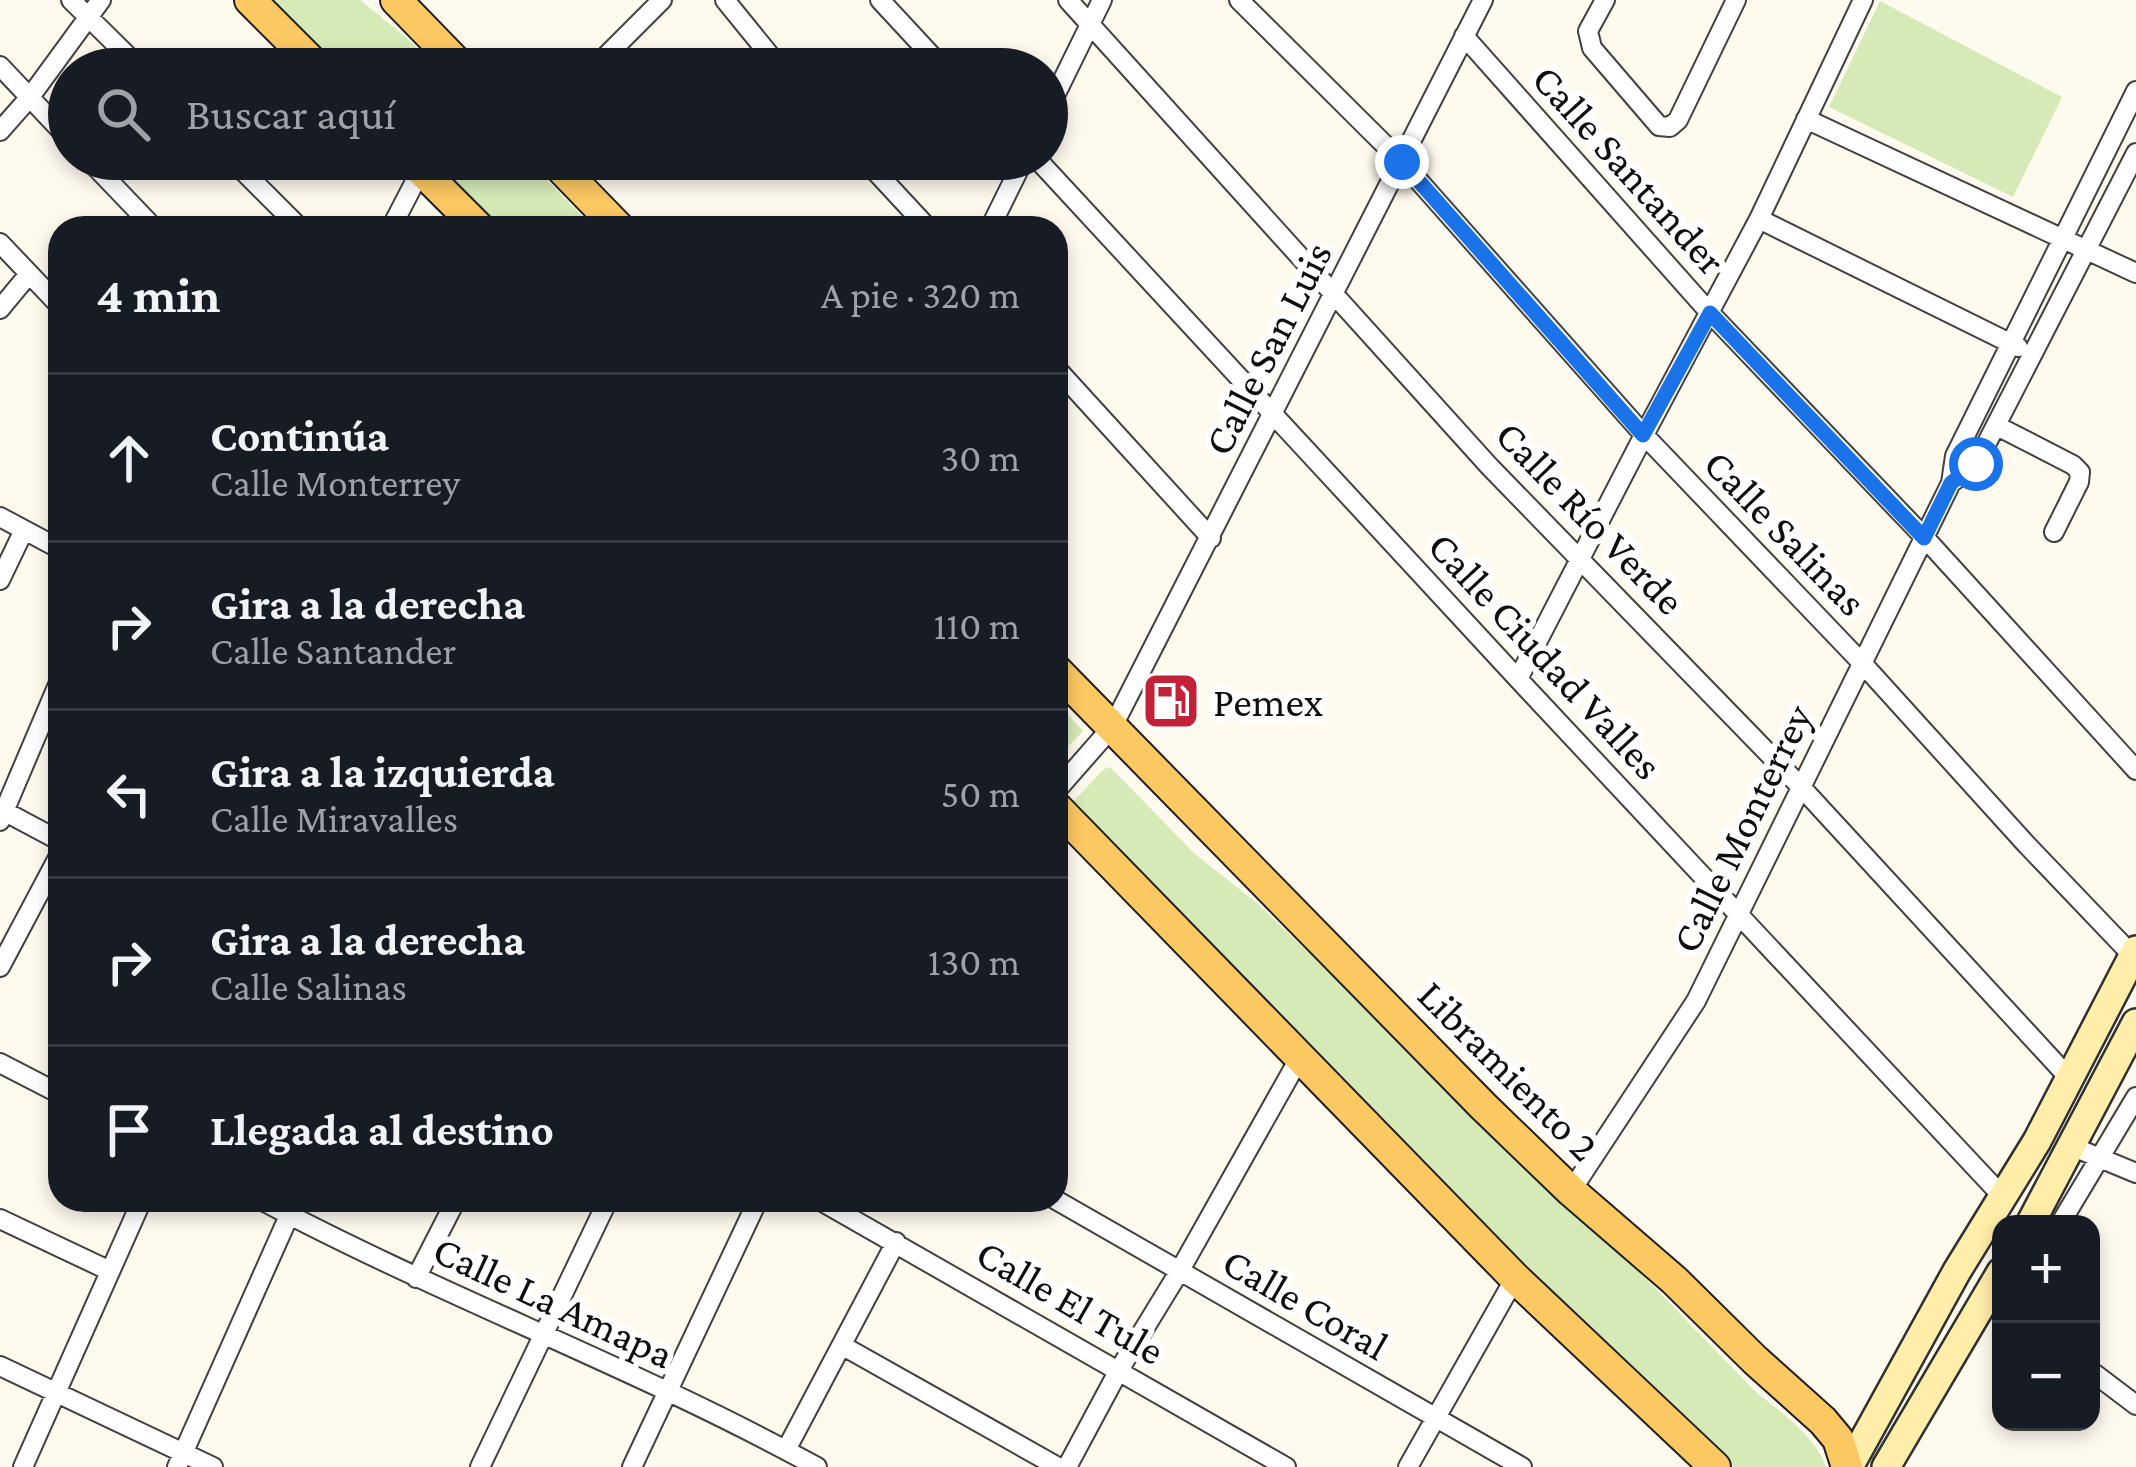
<!DOCTYPE html>
<html lang="es">
<meta charset="utf-8">
<style>
body{margin:0;font-family:"Crimson Pro",serif;background:#20242c;color:#f1f3f6}
.controls{position:absolute;right:36px;bottom:36px;display:grid;overflow:hidden;border-radius:24px;box-shadow:0 6px 18px #0003}
.controls button{width:108px;height:108px;display:grid;place-items:center;padding:0;border:0;border-bottom:3px solid #363941;background:#171b24;color:#f1f3f6;font:60px sans-serif}
.stop{position:absolute;width:36px;height:36px;margin:-27px;border:9px solid #1a73e8;border-radius:50%;background:#fff}
.stop.end{background:#1a73e8;border-color:#fff;box-shadow:0 3px 12px #0008}
.list{margin:0;padding:0;list-style:none}
h2{display:flex;justify-content:space-between;align-items:center;height:156px;margin:0;padding:0 48px;font-size:51px}
h2 small{font-size:39px;font-weight:400;color:#9ea1a6}
.list li{display:grid;grid-template-columns:78px 1fr auto;gap:36px;align-items:center;box-sizing:border-box;height:168px;padding:0 48px;border-top:3px solid #363941}
.list b{display:block;font-size:45px;white-space:nowrap}
.list p{margin:0;font-size:39px;white-space:nowrap;color:#9ea1a6}
.list em{font-size:39px;font-style:normal;color:#9ea1a6}
.icon{flex:none;width:66px;height:66px;fill:none;stroke:currentColor;stroke-width:2;stroke-linecap:round;stroke-linejoin:round}
.map{position:relative;flex:none;width:2136px;height:1467px;overflow:hidden}
.search{position:absolute;background:#171b24;box-shadow:0 6px 18px #0003;left:48px;top:48px;width:1020px;height:132px;display:flex;align-items:center;gap:30px;box-sizing:border-box;padding:0 42px;border-radius:66px;color:#9ea1a6;font-size:45px}
.panel{position:absolute;background:#171b24;box-shadow:0 6px 18px #0003;left:48px;top:216px;width:1020px;height:996px;border-radius:36px}
.map>svg:first-child{display:block}
</style>
<div class="map">
<svg width="2136" height="1467" viewBox="0 0 2136 1467">
<rect width="100%" height="100%" fill="#fffaee"/>
<!-- green -->
<path fill="#d6eab7" d="M271 0H360L408 39 438 69H339Z
M1880 1 2062 97 2013 197 1829 107Z
M429 159H526L594 228H497Z
M1056 702 1083 731 1056 759Z
M1110 767 1195 854 1257 903 1434 1072 1652 1285 1757 1393C1781 1412 1816 1437 1826 1467H1734C1506 1253 1292 1025 1067 808L1104 769Z"/>
<g fill="none" stroke-linecap="round" stroke-linejoin="round">
<!-- street casing -->
<g stroke="#414141" stroke-width="22">
<path id="street" d="M71 0 141 69
M725 0 781 69
M880 0 944 69
M1068 0 1490 467 1802 788 2069 1078
M1239 0 1402 162 1644 435 1862 663 2026 844 2133 956
M1605 0 1588 31 1592 48 1659 126 1670 127 1678 120 1736 0
M1464 36 1710 313 1925 538 2136 770
M0 66 69 139
M593 69 662 0
M1047 112 1102 0
M1806 119 2136 273
M0 131 30 97 101 0
M88 159 154 228
M231 159 300 228
M864 159 928 228
M1037 159 1518 679 2004 1198
M1759 219 2018 347
M391 228 421 170
M990 228 1024 159
M0 243 60 306
M0 309 29 274
M1056 368 1211 538
M1997 426 2073 465 2080 472 2079 482 2054 532
M1951 483 1976 464 2136 153
M0 517 60 549
M0 580 24 530
M1518 679 1644 435 1759 219 1863 0
M1056 791 1113 726 1483 0
M0 809 60 841
M0 821 60 680
M0 967 60 854
M0 1063 60 1094
M2071 1146 2136 1173
M1571 1191 1696 1001 1951 483 1955 456 2136 91
M261 1200C443 1297 637 1368 817 1467
M819 1200 1286 1467
M1056 1200 1522 1467
M0 1219 110 1271
M2060 1224 2136 1097
M416 1278 456 1200
M843 1346 1058 1467
M0 1366 213 1467
M2091 1371 2136 1405
M786 1450 896 1242
M23 1467 142 1200
M177 1467 296 1200
M480 1467 608 1200
M632 1467 758 1200
M1067 1467 1119 1370 1179 1272 1300 1057
M1408 1467 1515 1278"/>
</g>
<!-- secondary casing -->
<g stroke="#303030" stroke-width="32">
<path id="secondary" d="M2030 1224 2136 1023
M1849 1467 1957 1271 2037 1141 2136 950
M1886 1467 2001 1272"/>
</g>
<!-- primary casing -->
<g stroke="#1f1f1f" stroke-width="34">
<path id="primary" d="M250 0 319 69
M396 0 463 69
M410 159 479 228
M552 159 619 228
M1056 670 1483 1106 1571 1191 1674 1280 1755 1360 1823 1421 1838 1439 1847 1467
M1056 807 1515 1278 1715 1467"/>
</g>
<!-- street -->
<use href="#street" stroke="#fff" stroke-width="18"/>
<!-- secondary -->
<use href="#secondary" stroke="#ffeea9" stroke-width="27"/>
<!-- primary -->
<use href="#primary" stroke="#fcc862" stroke-width="30"/>
</g>
<g fill="none" stroke-linecap="round" stroke-linejoin="round">
<!-- route -->
<path stroke="#1a73e8" stroke-width="15" d="M1402 162 1643 435 1710 313 1924 538 1951 483 1976 464"/>
</g>
<!-- icons -->
<defs>
<g id="fuel-square" transform="scale(3)"><rect x="-9" y="-9" width="18" height="18" rx="4" fill="#c22238" stroke="#fff"/><path d="M-5.5-6h7V0h2V4h1.3V-2.5L3-4.5l.8-.8L6-3V5H2.5V1h-1V6h-7ZM-4.2-4.7v3.2H.2V-4.7Z" fill="#fff"/></g>
</defs>
<g fill-rule="evenodd">
<use href="#fuel-square" x="1171" y="701"/>
</g>
<g text-anchor="middle" stroke-width="12" stroke-linejoin="round" paint-order="stroke">
<!-- street labels -->
<g font-size="42" fill="#0e0e0e" stroke="#fff">
<text transform="translate(1630 169) rotate(48)" y="15">Calle Santander</text>
<text transform="translate(1267 348) rotate(-63)" y="15">Calle San Luis</text>
<text transform="translate(1591 517) rotate(46)" y="15">Calle Río Verde</text>
<text transform="translate(1786 532) rotate(46)" y="15">Calle Salinas</text>
<text transform="translate(1546 655) rotate(47)" y="15">Calle Ciudad Valles</text>
<text transform="translate(1741 828) rotate(-64)" y="15">Calle Monterrey</text>
<text transform="translate(1509 1070) rotate(45)" y="15">Libramiento 2</text>
<text transform="translate(554 1301) rotate(25)" y="15">Calle La Amapa</text>
<text transform="translate(1071 1301) rotate(30)" y="15">Calle El Tule</text>
<text transform="translate(1306 1303) rotate(30)" y="15">Calle Coral</text>
</g>
<!-- poi labels -->
<g font-size="42" fill="#0e0e0e" stroke="#fff" text-anchor="start">
<text x="1213" y="716">Pemex</text>
</g>
</g>
</svg>
<div class="controls">
<button>+</button>
<button>−</button>
</div>
<div class="stop" style="left:1976px;top:464px"></div>
<div class="stop end" style="left:1402px;top:162px"></div>
<div class="search"><svg class="icon" aria-label="search" viewBox="0 0 24 24"><circle cx="10" cy="10" r="6"/><path d="M15 15l6 6"/></svg>Buscar aquí</div>
<section class="panel">
<h2>4 min<small>A pie · 320 m</small></h2>
<ul class="list">
<li><svg class="icon" aria-label="ahead" viewBox="0 0 24 24"><path d="M12 20V5M6 11l6-6 6 6"/></svg><div><b>Continúa</b><p>Calle Monterrey</p></div><em>30 m</em></li>
<li><svg class="icon" aria-label="right" viewBox="0 0 24 24"><path d="M7 20v-9h11M14 6l5 5-5 5"/></svg><div><b>Gira a la derecha</b><p>Calle Santander</p></div><em>110 m</em></li>
<li><svg class="icon" aria-label="left" viewBox="0 0 24 24"><path d="M17 20v-9H6M10 6l-5 5 5 5"/></svg><div><b>Gira a la izquierda</b><p>Calle Miravalles</p></div><em>50 m</em></li>
<li><svg class="icon" aria-label="right" viewBox="0 0 24 24"><path d="M7 20v-9h11M14 6l5 5-5 5"/></svg><div><b>Gira a la derecha</b><p>Calle Salinas</p></div><em>130 m</em></li>
<li><svg class="icon" aria-label="arrive" viewBox="0 0 24 24"><path d="M6 21V4h12l-3 4 3 4H6"/></svg><div><b>Llegada al destino</b></div></li>
</ul>
</section>
</div>
